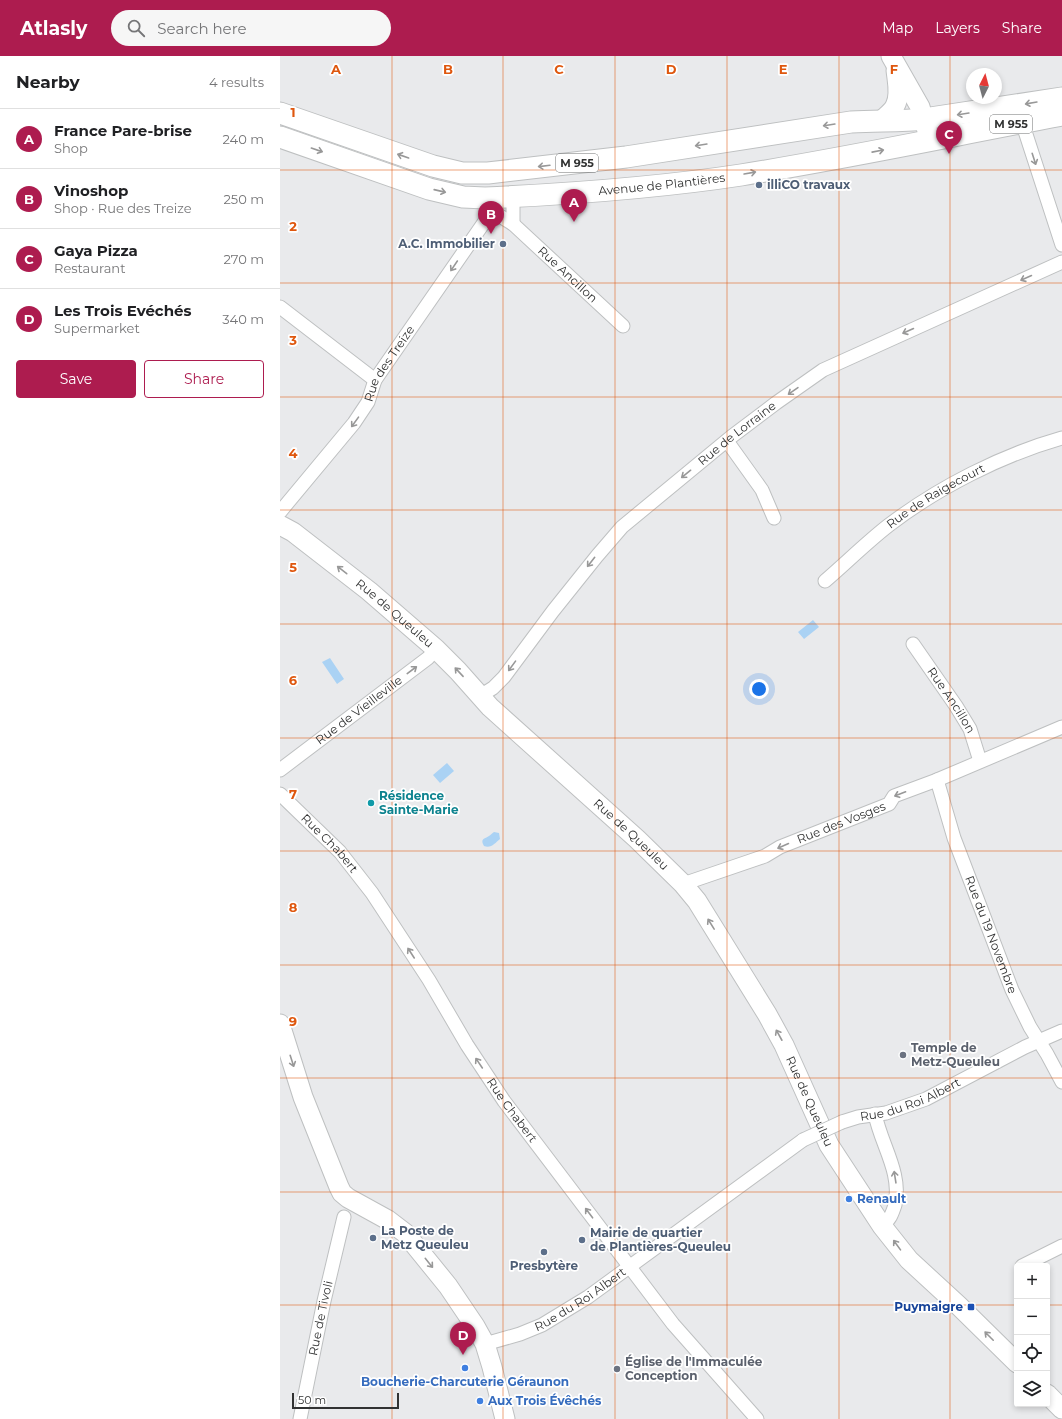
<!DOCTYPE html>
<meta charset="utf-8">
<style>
body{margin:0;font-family:Montserrat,sans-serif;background:#f6f6f6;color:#202124}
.controls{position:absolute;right:12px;bottom:12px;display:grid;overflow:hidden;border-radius:4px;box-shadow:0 2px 6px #0003}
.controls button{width:36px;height:36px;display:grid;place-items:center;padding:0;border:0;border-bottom:1px solid #e0e0e0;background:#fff;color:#202124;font:20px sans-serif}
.compass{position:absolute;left:686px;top:12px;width:36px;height:36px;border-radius:50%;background:#fff;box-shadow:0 2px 6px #0003;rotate:6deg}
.scale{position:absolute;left:12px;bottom:10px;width:107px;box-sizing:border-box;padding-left:4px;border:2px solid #313232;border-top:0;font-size:11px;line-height:14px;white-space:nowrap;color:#313232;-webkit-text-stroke:3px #fff;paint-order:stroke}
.you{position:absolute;left:479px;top:633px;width:14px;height:14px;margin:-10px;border:3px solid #fff;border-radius:50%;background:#1a73e8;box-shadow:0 0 0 6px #1a73e833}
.badge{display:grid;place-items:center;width:26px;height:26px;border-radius:50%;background:#ad1c4f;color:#fff;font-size:13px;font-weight:700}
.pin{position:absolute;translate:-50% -33px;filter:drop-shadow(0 1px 2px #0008)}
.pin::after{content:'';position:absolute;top:21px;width:14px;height:12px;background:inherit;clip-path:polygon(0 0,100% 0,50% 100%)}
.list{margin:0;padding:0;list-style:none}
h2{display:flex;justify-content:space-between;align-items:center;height:52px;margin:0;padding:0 16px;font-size:17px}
h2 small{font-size:13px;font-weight:400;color:#757577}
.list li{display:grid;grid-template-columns:26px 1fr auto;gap:12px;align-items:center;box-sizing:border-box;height:60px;padding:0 16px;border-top:1px solid #e0e0e0}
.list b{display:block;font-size:15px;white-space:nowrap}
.list p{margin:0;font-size:13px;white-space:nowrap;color:#757577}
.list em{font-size:13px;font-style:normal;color:#757577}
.actions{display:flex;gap:8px;padding:12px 16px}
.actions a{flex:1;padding:9px 0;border:1px solid #ad1c4f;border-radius:4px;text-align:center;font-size:14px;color:#ad1c4f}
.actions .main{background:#ad1c4f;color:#fff}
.icon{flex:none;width:22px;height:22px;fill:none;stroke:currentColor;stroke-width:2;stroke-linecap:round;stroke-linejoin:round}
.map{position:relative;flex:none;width:782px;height:1363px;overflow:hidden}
header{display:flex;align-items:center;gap:24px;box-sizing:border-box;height:56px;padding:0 20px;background:#ad1c4f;color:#fff}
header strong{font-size:19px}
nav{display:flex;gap:22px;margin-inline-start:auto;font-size:14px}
.search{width:280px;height:36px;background:#f6f6f6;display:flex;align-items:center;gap:10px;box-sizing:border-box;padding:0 14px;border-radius:22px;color:#757577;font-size:15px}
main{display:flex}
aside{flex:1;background:#fff}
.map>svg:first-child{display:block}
</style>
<header>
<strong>Atlasly</strong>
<div class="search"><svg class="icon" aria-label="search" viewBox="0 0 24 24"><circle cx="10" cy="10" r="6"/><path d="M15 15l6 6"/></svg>Search here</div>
<nav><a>Map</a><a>Layers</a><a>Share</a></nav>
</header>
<main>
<aside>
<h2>Nearby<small>4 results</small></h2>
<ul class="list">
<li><span class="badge">A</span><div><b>France Pare-brise</b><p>Shop</p></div><em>240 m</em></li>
<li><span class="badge">B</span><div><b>Vinoshop</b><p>Shop · Rue des Treize</p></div><em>250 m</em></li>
<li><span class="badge">C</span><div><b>Gaya Pizza</b><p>Restaurant</p></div><em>270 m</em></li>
<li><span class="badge">D</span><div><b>Les Trois Evéchés</b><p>Supermarket</p></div><em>340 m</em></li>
</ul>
<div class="actions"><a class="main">Save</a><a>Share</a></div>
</aside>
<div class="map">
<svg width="782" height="1363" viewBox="0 0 782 1363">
<rect width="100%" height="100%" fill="#e9eaec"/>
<!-- water -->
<path fill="#aad2f4" d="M533 564 539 571 524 583 518 576Z
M50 602 64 623 57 628 42 606Z
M167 707 174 715 160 727 153 719Z
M214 776 219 777 220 783C215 787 211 793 204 790 200 783 204 783 209 780 211 779 212 777 214 776Z"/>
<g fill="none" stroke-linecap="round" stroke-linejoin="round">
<!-- street casing -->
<g stroke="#bec0c1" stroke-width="15">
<g id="street">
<path d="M742 66 782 189"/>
<path id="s1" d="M205 148 212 155 233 168 343 270"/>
<path d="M233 168V141"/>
<path d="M0 251 95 324"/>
<path d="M447 385 482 434 494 462"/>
<path id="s2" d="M0 456 74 367 88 346 95 324 212 155"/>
<path id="s3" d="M545 525C566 507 587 486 609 469 659 431 722 399 782 382"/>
<path id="s4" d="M633 588 676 650 690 673 700 705"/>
<path id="s5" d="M200 640 213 632 224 621 273 555 317 500 342 471 451 381 496 347 543 314 782 206"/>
<path id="s6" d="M0 714 148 602 156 593"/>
<path id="s7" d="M657 724 674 782 732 934 750 971 767 998 782 1026"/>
<path id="s8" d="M0 738 60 796 92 837 149 924 187 989 224 1045 393 1268 477 1363"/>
<path id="s9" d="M403 828 485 800 500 791 609 748 614 740 657 724 782 671"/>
<path d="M595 1058C601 1089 622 1116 615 1149 612 1158 610 1164 602 1170"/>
<path id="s10" d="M562 1066 578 1061 606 1057 646 1043 745 991 782 975"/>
<path d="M742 1210 782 1190"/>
<path id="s11" d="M205 1288 240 1278 262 1269 308 1241 523 1084"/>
<path id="s12" d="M20 1363 44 1245 64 1161"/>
</g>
</g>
<!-- secondary casing -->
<g stroke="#bec0c1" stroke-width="21">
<g id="secondary">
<path d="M611 0 640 51 648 78"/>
<path d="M602 64C606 60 613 55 615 50 621 39 617 25 616 14"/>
<path id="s13" d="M0 469 13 476 89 535 156 593 178 615 210 651 357 783 403 828 417 845 487 958 504 989 549 1089 602 1170 629 1204 679 1250 737 1307"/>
<path d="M0 968 23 1041 59 1131 62 1137 68 1142 108 1164 125 1177 168 1230 195 1270 205 1288 212 1311 225 1363"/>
<path d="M767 1338 782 1353"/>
</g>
</g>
<!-- primary casing -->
<g stroke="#bec0c1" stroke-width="23">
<g id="primary">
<path d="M0 57 153 110 182 117H208L346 101 571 66C595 64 620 66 644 63L782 42"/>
<path id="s14" d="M0 81 149 133 183 141 205 142C290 138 376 132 461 119 568 102 675 79 782 59"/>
</g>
</g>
<!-- street -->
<use href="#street" stroke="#fff" stroke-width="13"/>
<!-- secondary -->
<use href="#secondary" stroke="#fff" stroke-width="19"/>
<!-- primary -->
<use href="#primary" stroke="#fff" stroke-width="21"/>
<!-- street-bridge casing -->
<g stroke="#bec0c1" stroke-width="15" stroke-linecap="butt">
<path id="street-bridge" d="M523 1084 562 1066"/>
</g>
<!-- street-bridge -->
<use href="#street-bridge" stroke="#fff" stroke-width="13"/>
</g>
<!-- one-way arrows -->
<defs><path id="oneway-shaft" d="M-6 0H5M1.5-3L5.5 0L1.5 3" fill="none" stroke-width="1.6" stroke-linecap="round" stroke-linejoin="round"/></defs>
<g stroke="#989898">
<use href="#oneway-shaft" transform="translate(751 47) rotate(170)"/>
<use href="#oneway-shaft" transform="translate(683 58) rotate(171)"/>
<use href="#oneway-shaft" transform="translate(549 69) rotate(171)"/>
<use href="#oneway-shaft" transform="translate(421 89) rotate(171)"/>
<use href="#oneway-shaft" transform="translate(37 94) rotate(19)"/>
<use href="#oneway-shaft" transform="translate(598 95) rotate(-11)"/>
<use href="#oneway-shaft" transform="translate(123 100) rotate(-161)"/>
<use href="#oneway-shaft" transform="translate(754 103) rotate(72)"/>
<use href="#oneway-shaft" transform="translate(264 110) rotate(173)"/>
<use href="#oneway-shaft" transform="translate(470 117) rotate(-10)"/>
<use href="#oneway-shaft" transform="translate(160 135) rotate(13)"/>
<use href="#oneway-shaft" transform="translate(174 210) rotate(124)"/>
<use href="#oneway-shaft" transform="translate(746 222) rotate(156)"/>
<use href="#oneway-shaft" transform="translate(628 275) rotate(156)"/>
<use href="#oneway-shaft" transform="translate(513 335) rotate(145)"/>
<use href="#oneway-shaft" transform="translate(75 366) rotate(126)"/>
<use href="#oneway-shaft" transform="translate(406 418) rotate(141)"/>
<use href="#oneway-shaft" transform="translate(311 506) rotate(128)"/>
<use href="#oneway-shaft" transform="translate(62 514) rotate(-142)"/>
<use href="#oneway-shaft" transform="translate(232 610) rotate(126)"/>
<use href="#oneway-shaft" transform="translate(132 614) rotate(-37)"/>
<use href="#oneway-shaft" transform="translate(179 616) rotate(-133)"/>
<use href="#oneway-shaft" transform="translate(620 738) rotate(159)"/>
<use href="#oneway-shaft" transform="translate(503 790) rotate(156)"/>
<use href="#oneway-shaft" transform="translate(431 868) rotate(-122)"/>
<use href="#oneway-shaft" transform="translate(131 897) rotate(-123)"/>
<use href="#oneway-shaft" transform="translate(499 979) rotate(-119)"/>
<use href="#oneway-shaft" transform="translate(12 1005) rotate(72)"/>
<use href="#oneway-shaft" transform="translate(199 1007) rotate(-124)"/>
<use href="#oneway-shaft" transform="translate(615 1121) rotate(-99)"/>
<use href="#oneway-shaft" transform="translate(309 1157) rotate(-127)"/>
<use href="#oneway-shaft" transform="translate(617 1189) rotate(-126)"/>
<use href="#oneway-shaft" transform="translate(149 1207) rotate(51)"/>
<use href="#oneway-shaft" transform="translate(709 1280) rotate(-135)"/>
</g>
<!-- grid -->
<path fill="none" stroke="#df570e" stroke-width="1" stroke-opacity="0.55" d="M112 0V1363M223 0V1363M335 0V1363M447 0V1363M559 0V1363M670 0V1363M0 114H782M0 227H782M0 341H782M0 454H782M0 568H782M0 682H782M0 795H782M0 909H782M0 1022H782M0 1136H782M0 1249H737M767 1249H782"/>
<!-- markers -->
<g fill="#5c6f8a" stroke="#fff" stroke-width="1.5">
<circle cx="479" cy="129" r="4"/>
<circle cx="223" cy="188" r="4"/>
<circle cx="93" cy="1182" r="4"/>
<circle cx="302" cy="1184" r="4"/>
<circle cx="264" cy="1196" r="4"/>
</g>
<circle fill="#0f9aa8" stroke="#fff" stroke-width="1.5" cx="91" cy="747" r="4"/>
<g fill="#6b7280" stroke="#fff" stroke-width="1.5">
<circle cx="623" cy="999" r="4"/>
<circle cx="337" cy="1313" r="4"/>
</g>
<g fill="#3f7fe0" stroke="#fff" stroke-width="1.5">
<circle cx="569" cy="1143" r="4"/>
<circle cx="185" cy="1312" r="4"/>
<circle cx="200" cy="1345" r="4"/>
</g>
<rect fill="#1a4fb4" stroke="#fff" stroke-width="1.5" x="687" y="1247" width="8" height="8" rx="2"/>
<g text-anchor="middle" stroke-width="3.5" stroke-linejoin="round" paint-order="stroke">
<!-- shield labels -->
<g fill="#fff" stroke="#6f7070" stroke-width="1">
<rect x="710" y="59" width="42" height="18" rx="3"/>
<rect x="276" y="98" width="42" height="18" rx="3"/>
</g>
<g font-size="11" font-weight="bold" fill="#313232">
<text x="731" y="72">M 955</text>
<text x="297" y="111">M 955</text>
</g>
<!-- street labels -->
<g font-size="12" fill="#313232" stroke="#fff">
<text dy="4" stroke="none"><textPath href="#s14" startOffset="392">Avenue de Plantières</textPath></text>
<text dy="4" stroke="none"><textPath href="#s1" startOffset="109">Rue Ancillon</textPath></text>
<text dy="4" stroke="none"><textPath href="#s2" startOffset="185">Rue des Treize</textPath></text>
<text dy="4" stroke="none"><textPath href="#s5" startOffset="370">Rue de Lorraine</textPath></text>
<text dy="4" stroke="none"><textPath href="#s3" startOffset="140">Rue de Raigecourt</textPath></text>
<text dy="4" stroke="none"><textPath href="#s13" startOffset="145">Rue de Queuleu</textPath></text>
<text dy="4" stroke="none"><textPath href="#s4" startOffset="68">Rue Ancillon</textPath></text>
<text dy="4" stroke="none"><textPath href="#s6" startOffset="99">Rue de Vieilleville</textPath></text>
<text dy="4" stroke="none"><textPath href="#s9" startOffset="170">Rue des Vosges</textPath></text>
<text dy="4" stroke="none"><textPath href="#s13" startOffset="469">Rue de Queuleu</textPath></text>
<text dy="4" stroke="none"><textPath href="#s8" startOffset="70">Rue Chabert</textPath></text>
<text dy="4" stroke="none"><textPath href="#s7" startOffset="164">Rue du 19 Novembre</textPath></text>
<text dy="4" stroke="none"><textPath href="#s10" startOffset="72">Rue du Roi Albert</textPath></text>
<text dy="4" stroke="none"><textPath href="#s13" startOffset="793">Rue de Queuleu</textPath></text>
<text dy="4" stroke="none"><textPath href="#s8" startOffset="394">Rue Chabert</textPath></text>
<text dy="4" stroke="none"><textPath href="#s11" startOffset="106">Rue du Roi Albert</textPath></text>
<text dy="4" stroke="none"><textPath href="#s12" startOffset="103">Rue de Tivoli</textPath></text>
</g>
<!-- service labels -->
<g font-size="12" font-weight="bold" fill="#4e5e75" stroke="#fff" text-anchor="start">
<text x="487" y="133">illiCO travaux</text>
<text x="215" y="192" text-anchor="end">A.C. Immobilier</text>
<text x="101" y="1179">La Poste de<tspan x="101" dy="14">Metz Queuleu</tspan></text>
<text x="310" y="1181">Mairie de quartier<tspan x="310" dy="14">de Plantières-Queuleu</tspan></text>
<text x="264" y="1214" text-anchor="middle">Presbytère</text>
</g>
<!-- culture labels -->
<g font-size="12" font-weight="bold" fill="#0d838f" stroke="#fff" text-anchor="start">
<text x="99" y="744">Résidence<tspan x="99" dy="14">Sainte-Marie</tspan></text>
</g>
<!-- worship labels -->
<g font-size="12" font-weight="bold" fill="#5b616d" stroke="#fff" text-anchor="start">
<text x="631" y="996">Temple de<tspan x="631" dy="14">Metz-Queuleu</tspan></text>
<text x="345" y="1310">Église de l'Immaculée<tspan x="345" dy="14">Conception</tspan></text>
</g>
<!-- shop labels -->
<g font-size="12" font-weight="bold" fill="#366cbe" stroke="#fff" text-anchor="start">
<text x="577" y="1147">Renault</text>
<text x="185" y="1330" text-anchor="middle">Boucherie-Charcuterie Géraunon</text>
<text x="208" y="1349">Aux Trois Évêchés</text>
</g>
<!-- transit labels -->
<g font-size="12" font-weight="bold" fill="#164399" stroke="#fff" text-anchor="end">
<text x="683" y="1255">Puymaigre</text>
</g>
</g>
<g font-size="13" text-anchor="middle" font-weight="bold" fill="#df570e" stroke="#fff" stroke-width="3.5" stroke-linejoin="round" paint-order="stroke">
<text x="56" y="18">A</text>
<text x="168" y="18">B</text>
<text x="279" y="18">C</text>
<text x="391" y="18">D</text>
<text x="503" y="18">E</text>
<text x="614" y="18">F</text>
<text x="13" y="61">1</text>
<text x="13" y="175">2</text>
<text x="13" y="289">3</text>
<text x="13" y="402">4</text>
<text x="13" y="516">5</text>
<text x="13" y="629">6</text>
<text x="13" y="743">7</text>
<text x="13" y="856">8</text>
<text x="13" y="970">9</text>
</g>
</svg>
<div class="controls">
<button>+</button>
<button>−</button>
<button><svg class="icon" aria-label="locate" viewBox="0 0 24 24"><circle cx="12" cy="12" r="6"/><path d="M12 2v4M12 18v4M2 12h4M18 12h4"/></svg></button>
<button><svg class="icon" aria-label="layers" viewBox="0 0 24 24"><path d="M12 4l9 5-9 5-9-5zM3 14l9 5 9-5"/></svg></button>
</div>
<svg class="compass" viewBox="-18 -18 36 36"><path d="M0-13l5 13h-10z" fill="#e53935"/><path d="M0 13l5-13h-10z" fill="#757577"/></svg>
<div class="scale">50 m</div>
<div class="you"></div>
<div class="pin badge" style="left:294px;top:166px">A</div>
<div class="pin badge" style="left:211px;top:178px">B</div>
<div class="pin badge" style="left:669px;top:98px">C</div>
<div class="pin badge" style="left:183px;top:1299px">D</div>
</div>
</main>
